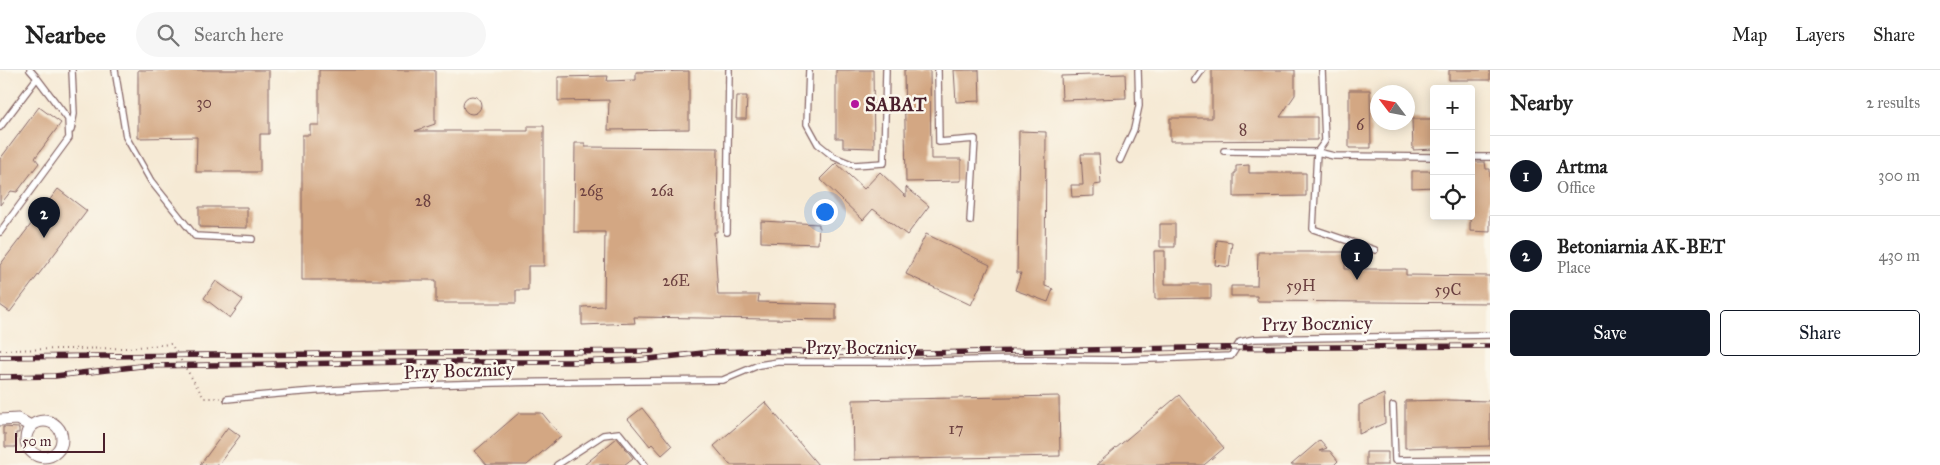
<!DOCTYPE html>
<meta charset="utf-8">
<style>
body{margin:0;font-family:"IM FELL Great Primer",serif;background:#f6f6f6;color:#222}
.controls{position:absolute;right:15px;top:15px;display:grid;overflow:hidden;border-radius:5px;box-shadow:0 2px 12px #0003}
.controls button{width:45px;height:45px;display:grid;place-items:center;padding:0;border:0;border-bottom:1px solid #e0e0e0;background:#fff;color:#222;font:25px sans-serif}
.compass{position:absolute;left:1370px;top:15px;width:45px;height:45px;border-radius:50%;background:#fff;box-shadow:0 2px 12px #0003;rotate:302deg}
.scale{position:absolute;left:15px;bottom:12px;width:90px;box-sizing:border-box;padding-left:5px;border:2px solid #4a1f2b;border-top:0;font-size:14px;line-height:18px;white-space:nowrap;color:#4a1f2b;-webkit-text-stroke:4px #fbf7ec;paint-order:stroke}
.you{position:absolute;left:824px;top:141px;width:18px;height:18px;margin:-12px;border:4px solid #fff;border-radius:50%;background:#1a73e8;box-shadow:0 0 0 8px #1a73e833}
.badge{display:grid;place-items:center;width:32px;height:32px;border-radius:50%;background:#111827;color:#fff;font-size:16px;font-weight:700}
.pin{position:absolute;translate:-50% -41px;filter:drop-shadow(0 1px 2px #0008)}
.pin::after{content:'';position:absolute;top:26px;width:18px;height:15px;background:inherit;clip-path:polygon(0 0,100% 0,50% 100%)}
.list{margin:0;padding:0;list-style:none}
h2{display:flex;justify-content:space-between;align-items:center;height:65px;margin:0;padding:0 20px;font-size:21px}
h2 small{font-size:16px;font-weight:400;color:#767676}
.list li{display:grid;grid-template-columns:32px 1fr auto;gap:15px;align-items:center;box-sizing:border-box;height:80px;padding:0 20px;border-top:1px solid #e0e0e0}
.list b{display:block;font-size:19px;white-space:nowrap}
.list p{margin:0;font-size:16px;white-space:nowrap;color:#767676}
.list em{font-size:16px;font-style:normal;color:#767676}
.actions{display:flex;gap:10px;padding:15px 20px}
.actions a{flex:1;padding:11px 0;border:1px solid #111827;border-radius:5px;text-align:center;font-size:18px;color:#111827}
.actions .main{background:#111827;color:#fff}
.icon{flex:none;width:28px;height:28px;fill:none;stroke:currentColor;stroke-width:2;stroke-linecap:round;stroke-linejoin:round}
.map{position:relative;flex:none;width:1490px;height:395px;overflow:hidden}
header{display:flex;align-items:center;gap:30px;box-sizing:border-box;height:70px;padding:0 25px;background:#fff;border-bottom:1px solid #e0e0e0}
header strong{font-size:24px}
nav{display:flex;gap:28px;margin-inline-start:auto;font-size:18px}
.search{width:350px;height:45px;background:#f6f6f6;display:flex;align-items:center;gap:12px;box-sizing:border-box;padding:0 18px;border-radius:28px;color:#767676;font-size:19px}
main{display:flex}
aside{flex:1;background:#fff}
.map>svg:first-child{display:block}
</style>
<header>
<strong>Nearbee</strong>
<div class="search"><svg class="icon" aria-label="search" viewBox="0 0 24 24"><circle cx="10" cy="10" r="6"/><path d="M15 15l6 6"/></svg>Search here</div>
<nav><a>Map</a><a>Layers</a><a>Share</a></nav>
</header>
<main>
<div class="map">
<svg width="1490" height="395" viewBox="0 0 1490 395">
<rect width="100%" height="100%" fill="#fbf7ec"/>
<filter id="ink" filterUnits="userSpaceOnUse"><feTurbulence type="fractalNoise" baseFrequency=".02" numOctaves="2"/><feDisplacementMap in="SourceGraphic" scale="10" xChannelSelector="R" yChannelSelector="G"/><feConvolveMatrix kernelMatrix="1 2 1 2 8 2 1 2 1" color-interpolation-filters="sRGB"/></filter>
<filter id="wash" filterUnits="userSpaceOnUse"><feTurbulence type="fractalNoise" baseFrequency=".0096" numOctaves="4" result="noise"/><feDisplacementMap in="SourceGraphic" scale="20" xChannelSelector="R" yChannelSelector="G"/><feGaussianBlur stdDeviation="1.12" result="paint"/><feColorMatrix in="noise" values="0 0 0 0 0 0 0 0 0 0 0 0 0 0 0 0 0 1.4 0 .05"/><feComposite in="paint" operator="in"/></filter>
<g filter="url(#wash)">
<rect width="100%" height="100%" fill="#f6ead5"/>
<g id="blocks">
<!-- building -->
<path fill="#d3a783" d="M138 0H269V64H260V102H196L197 67 138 68Z
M319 0H435V54L415 61H528V56H544V196H528V220H516V233H436V210H302V65H310V55H319Z
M836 0H873L874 78 843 77V68H836Z
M904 0H930L931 89H961V111L906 112Z
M954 0H979L980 31 956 32Z
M1212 0H1295V25L1280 47H1317V70L1170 71V48H1212Z
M1449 0H1490V10H1449Z
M689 1V59L608 60 609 30 558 31V7L608 6 607 11 636 10V2Z
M1125 4 1126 28 1062 30 1061 6Z
M1349 20H1370L1371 78H1349Z
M463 35a9 9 0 1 1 18 0a9 9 0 1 1-18 0Z
M737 26H747L746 49H736Z
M39 37 61 53 35 88 39 93 17 122 11 121 0 135V89Z
M1412 49H1434V79L1413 80Z
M1019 61 1046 62 1045 216 1053 219 1048 232 1015 220 1021 203H1017Z
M575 73H585V77L718 78 717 162H714L718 225H759L758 232 836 234V250L634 247 635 253 582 255V237L604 236 605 162H574Z
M1081 84H1099L1101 114 1094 115V126L1072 127 1071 115H1083Z
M1471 92H1485L1486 99H1490V162L1470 161Z
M836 93 864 119 880 102 906 127V117L929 136 907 165 873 139 863 150 820 109Z
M1249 95V103H1306V126L1234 127V103H1236V96Z
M1412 101H1434V117L1412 118Z
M58 119 87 141 10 242 0 235V195Z
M199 137H247V158L199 157Z
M761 151 819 154 818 174 761 172Z
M1160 154H1175V177H1160Z
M926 164 990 195 971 235 906 204Z
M1217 170 1232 172 1229 197 1215 195Z
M1154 181H1165V214H1211V228L1155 229Z
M1258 182H1345V199H1406V205L1490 206V233L1257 231V226H1231V216H1257Z
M216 211 243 230 230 248 204 228Z
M1384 324 1385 353 1359 364V335Z
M1179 325 1224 378 1204 395H1096Z
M1059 326 1060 386 854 390 853 330Z
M1447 330 1490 331V376L1405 378V331Z
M765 332 818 395H730L714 376Z
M642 338 672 376 662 385 652 374 650 376 628 349Z
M519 343H542L561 366 527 395H487L475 381Z
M3 357 19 358V363H16V377H5V364H3Z
M228 357 240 366 218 395H200Z
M617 368 633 388 624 395H584Z
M1320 370 1327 378 1319 381H1330L1338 391 1334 395H1291Z
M1366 382H1388V395H1366Z"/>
</g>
</g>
<g filter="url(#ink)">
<use href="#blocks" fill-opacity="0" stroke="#866666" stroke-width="1"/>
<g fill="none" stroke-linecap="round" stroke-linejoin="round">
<!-- service casing -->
<g stroke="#866666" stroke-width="8">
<path id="service" d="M115 0 126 67 151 111 195 166 252 169
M809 0 807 54 818 74 834 87 854 95 884 93 886 0
M938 0 939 72 975 69 970 151
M1322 0 1325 71 1317 82 1313 159 1375 180
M1195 10 1202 0
M0 57 37 8 30 0
M71 60 74 44 72 0
M1224 81 1317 82 1334 86 1434 87
M1471 87H1490
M1120 90 1134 59 1139 36 1138 0
M0 162 69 68 68 49 37 8
M727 162 729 0
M227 329C391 311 558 312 723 310L759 295 778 292H890L1027 289 1124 290 1231 286 1240 272 1254 269 1490 265
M1393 336 1395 390 1490 389
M557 395 603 365 619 363 645 395"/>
</g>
<!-- minor casing -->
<g stroke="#866666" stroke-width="13">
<path id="minor" d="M0 350 18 349 31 356
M26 369a18 18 0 1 1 36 0a18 18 0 1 1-36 0Z"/>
</g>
<!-- path -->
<path stroke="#866666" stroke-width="2" stroke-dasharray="1 4" stroke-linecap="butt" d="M0 280 127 278 171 274 204 328H220"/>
<!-- service -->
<use href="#service" stroke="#fff" stroke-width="5.5"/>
<!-- minor -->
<use href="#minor" stroke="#fff" stroke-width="11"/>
<!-- rail casing -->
<g stroke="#4a1f2b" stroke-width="5.5">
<path id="rail" d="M0 287 652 281
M0 307 55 306 141 296 416 292H571L639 290 712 282 755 281 875 284 1185 278 1490 276"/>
</g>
<!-- rail -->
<use href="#rail" stroke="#fbf7ec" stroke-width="4" stroke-dasharray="11" stroke-linecap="butt"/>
</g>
</g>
<!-- markers -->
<circle fill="#b5179e" stroke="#fbf7ec" stroke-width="2" cx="855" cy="34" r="5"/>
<g text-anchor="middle" stroke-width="5" stroke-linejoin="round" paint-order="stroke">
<!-- number labels -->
<g font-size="16" fill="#6c4141">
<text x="204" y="38">30</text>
<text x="1360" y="60">6</text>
<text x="1243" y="65">8</text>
<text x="591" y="126">26g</text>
<text x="662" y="126">26a</text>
<text x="423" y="136">28</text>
<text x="676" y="216">26E</text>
<text x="1301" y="221">59H</text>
<text x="1448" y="225">59C</text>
<text x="956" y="364">17</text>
</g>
<!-- poi labels -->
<g font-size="19" font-weight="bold" fill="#4a1f2b" stroke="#fbf7ec" text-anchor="start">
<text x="865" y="41">SABAT</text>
</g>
<!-- street labels -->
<g font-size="19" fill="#4a1f2b" stroke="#fbf7ec">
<text transform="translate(1317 253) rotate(-1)" y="7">Przy Bocznicy</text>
<text x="861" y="284">Przy Bocznicy</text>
<text transform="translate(459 300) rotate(-2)" y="7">Przy Bocznicy</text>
</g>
</g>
</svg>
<div class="controls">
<button>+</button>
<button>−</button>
<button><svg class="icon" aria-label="locate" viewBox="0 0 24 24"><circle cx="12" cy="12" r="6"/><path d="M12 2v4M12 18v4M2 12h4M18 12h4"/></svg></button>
</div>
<svg class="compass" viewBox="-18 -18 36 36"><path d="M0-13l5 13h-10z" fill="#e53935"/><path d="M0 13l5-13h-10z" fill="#767676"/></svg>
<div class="scale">50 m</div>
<div class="you"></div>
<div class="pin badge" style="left:1357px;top:210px">1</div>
<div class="pin badge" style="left:44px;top:168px">2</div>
</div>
<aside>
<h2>Nearby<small>2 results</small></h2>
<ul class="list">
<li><span class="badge">1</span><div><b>Artma</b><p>Office</p></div><em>300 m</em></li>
<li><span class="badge">2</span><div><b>Betoniarnia AK-BET</b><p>Place</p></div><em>430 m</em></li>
</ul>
<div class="actions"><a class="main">Save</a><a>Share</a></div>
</aside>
</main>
